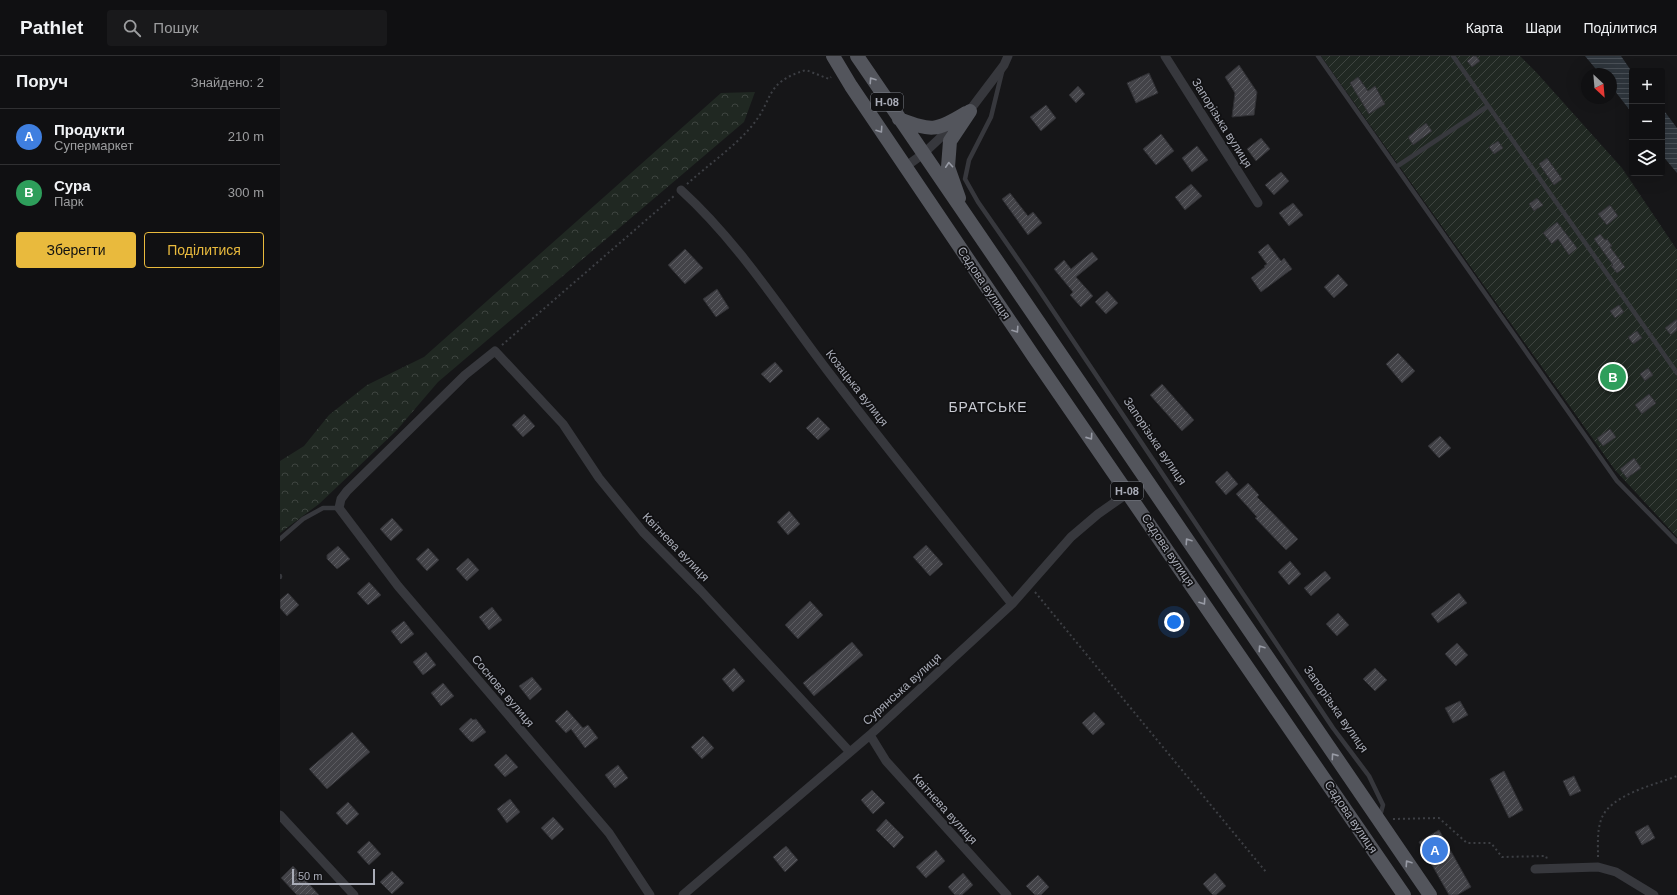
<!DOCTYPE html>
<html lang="uk">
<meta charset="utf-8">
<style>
body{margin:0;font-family:Helvetica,sans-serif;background:#19191b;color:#f1f3f6}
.controls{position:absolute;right:12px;top:12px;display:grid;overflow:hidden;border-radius:4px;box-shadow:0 4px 16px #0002}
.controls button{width:36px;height:36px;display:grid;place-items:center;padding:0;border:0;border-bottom:1px solid #303032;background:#101012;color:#f1f3f6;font:20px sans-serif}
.compass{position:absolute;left:1301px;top:12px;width:36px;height:36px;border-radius:50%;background:#101012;box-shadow:0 4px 16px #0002;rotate:154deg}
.scale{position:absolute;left:12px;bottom:10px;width:83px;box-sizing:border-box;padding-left:4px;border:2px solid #a9acb7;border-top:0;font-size:11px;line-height:14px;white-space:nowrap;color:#a9acb7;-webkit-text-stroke:3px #111113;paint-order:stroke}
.you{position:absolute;left:894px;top:566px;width:14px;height:14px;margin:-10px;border:3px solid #fff;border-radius:50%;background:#1a73e8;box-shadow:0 0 0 6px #1a73e833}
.badge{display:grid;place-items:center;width:26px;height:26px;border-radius:50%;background:#e9ba3d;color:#fff;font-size:13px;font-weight:700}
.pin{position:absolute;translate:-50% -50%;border:2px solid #fff;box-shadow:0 1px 4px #0006}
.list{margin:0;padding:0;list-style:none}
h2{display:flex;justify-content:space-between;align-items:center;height:52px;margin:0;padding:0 16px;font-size:17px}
h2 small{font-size:13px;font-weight:400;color:#9c9d9f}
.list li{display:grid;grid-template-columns:26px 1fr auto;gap:12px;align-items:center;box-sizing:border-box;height:56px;padding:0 16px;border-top:1px solid #303032}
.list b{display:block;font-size:15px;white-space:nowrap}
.list p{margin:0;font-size:13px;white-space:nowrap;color:#9c9d9f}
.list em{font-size:13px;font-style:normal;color:#9c9d9f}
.actions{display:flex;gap:8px;padding:12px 16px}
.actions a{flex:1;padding:9px 0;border:1px solid #e9ba3d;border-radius:4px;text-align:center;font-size:14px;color:#e9ba3d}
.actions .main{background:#e9ba3d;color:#111}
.icon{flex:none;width:22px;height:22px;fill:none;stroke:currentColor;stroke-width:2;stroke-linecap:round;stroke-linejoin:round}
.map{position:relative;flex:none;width:1397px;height:839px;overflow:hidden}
header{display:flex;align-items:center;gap:24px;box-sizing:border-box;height:56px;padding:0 20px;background:#101012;border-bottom:1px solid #303032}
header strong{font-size:19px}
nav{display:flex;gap:22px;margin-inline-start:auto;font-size:14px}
.search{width:280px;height:36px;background:#19191b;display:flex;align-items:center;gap:10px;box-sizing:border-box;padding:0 14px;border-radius:4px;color:#9c9d9f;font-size:15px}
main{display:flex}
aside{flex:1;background:#101012}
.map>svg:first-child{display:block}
</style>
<header>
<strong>Pathlet</strong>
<div class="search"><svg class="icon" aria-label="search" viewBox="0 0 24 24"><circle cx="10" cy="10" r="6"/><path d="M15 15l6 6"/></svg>Пошук</div>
<nav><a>Карта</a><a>Шари</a><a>Поділитися</a></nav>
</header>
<main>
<aside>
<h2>Поруч<small>Знайдено: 2</small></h2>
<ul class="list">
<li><span class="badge" style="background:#3f7fe0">A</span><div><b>Продукти</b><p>Супермаркет</p></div><em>210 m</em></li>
<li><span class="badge" style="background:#2e9e5b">B</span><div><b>Сура</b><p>Парк</p></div><em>300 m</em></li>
</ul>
<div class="actions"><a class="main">Зберегти</a><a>Поділитися</a></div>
</aside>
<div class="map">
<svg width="1397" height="839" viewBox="0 0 1397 839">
<defs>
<pattern id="forest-crowns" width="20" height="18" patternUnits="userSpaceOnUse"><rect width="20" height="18" fill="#202822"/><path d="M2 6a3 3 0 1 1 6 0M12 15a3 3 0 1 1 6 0" fill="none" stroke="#3e4440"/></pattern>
<pattern id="garden-furrows" width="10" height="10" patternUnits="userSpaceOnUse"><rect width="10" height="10" fill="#202822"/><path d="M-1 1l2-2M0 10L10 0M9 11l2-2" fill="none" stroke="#3e4440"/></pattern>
<pattern id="water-rules" width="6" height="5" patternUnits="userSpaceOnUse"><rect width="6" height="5" fill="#2f363d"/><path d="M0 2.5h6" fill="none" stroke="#4a5057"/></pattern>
<pattern id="building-hatch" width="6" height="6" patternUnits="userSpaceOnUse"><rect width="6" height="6" fill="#434348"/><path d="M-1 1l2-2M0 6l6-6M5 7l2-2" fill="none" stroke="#5b5b60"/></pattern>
</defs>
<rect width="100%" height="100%" fill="#161618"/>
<!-- forest -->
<path fill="url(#forest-crowns)" d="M475 36 464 66 158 326 116 375 39 448 0 477V405L24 390 49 359 87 329 144 301 441 37Z"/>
<!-- garden -->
<path fill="url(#garden-furrows)" d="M1041 0H1240L1256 16 1342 112 1397 194V481L1335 414Z"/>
<!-- water -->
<path fill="url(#water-rules)" d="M1305 0H1341L1352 16V57L1331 30V18H1320Z
M1382 52 1397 72V117L1382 99Z"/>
<!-- building -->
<path fill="url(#building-hatch)" stroke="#303034" d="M1193 0H1196L1200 5 1192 11 1187 5Z
M959 9 977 36 974 59 952 61 955 37 945 21Z
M869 17 878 37 856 47 847 27Z
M1078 21 1088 35 1095 30 1105 48 1089 58 1070 27Z
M798 30 805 38 796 47 789 39Z
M766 49 776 62 761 75 750 61Z
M1146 67 1152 75 1133 89 1128 81Z
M881 78 894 95 876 109 863 93Z
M981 82 990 93 976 105 967 93Z
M1218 85 1223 92 1214 98 1209 91Z
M917 90 928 104 912 116 902 102Z
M1267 102 1282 123 1274 129 1259 108Z
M1001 116 1009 125 994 139 985 129Z
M911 128 922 140 905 154 895 141Z
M730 137 748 160 753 156 762 167 748 179 722 143Z
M1257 142 1263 149 1254 155 1249 148Z
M1013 147 1023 159 1009 170 999 157Z
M1330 149 1338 160 1327 169 1318 158Z
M1277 166 1297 192 1289 199 1278 183 1272 188 1263 177Z
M1320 178 1325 184 1327 183 1332 190 1330 191 1345 211 1337 217 1331 210 1333 209 1314 183Z
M988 188 1001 205 1004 202 1012 213 981 236 971 222 985 211 984 210 987 208 978 196Z
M405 193 423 212 405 228 388 209Z
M812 196 818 203 796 221 813 240 801 251 790 239 793 236 774 213 784 204 791 213Z
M1058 218 1068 229 1054 242 1044 231Z
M437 233 449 252 436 261 423 243Z
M827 235 838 247 826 258 815 246Z
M1339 249 1344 256 1335 262 1330 255Z
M1397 263V274L1391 279 1385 272Z
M1357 275 1362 282 1353 288 1348 281Z
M1118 297 1135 315 1122 327 1106 308Z
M495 306 503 315 490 327 481 318Z
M1368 312 1373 319 1365 325 1360 318Z
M882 328 914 364 902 375 870 339Z
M1369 338 1376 347 1362 358 1355 349Z
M244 358 255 370 243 381 232 369Z
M538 361 550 373 538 384 526 372Z
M1330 373 1336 381 1323 390 1317 382Z
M1160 380 1171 392 1159 402 1148 390Z
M1354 402 1361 412 1347 422 1340 413Z
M947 415 958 428 946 439 935 426Z
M968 427 979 439 977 441 1018 483 1006 494 975 462 977 461 956 438Z
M509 455 520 468 508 479 497 466Z
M112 462 123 474 111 485 100 473Z
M646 489 663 508 650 520 633 501Z
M58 490 70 503 57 513 47 503V499Z
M148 492 159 504 147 515 136 503Z
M188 502 199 514 187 525 176 513Z
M1010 505 1021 518 1009 529 998 516Z
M1045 515 1051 522 1031 540 1024 532Z
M89 526 101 539 88 549 77 537Z
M8 537 19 549 7 560 0 552V544Z
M1179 537 1187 547 1158 567 1151 558Z
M530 545 543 559 518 583 505 569Z
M212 551 222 564 209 574 199 561Z
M1058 557 1069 569 1057 580 1046 568Z
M124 565 134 578 121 588 111 575Z
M572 586 583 599 534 640 523 627Z
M1177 587 1188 599 1176 610 1165 598Z
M146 596 156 609 143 619 133 606Z
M454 612 465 625 453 636 442 623Z
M1095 612 1107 624 1095 635 1083 623Z
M252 621 262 633 250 644 239 630Z
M163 627 174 640 161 650 151 637Z
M1180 645 1188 659 1173 667 1165 652Z
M287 654 303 672 308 669 318 682 305 692 291 673 286 677 275 665Z
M814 656 825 668 813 679 802 667Z
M191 662 193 664 196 663 206 676 193 686 190 685 179 673Z
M72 676 90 696 47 733 29 713Z
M423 680 434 692 422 703 411 691Z
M226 698 238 711 225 721 214 709Z
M338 709 348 722 335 732 325 719Z
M1224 715 1243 754 1229 762 1210 723Z
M1294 720 1301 735 1290 740 1283 725Z
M592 734 605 747 593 758 581 744Z
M230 743 240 756 227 767 217 753Z
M68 746 79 758 67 769 56 757Z
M273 761 284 773 272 784 261 772Z
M606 763 624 781 614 792 596 774Z
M1368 769 1375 782 1362 789 1355 776Z
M1159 774 1191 831 1177 839H1169L1139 786Z
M89 785 101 798 89 809 77 796Z
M506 790 518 804 505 816 493 801Z
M656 794 665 805 646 822 636 811Z
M13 810 39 839H17L1 822Z
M112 815 124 827 112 838 100 826Z
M683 817 693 829 682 839H675L668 831Z
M935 817 946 830 936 839H933L923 828Z
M758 819 769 831 761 839H755L746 830Z"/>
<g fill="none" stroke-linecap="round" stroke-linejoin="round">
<!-- path -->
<path stroke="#3d3f44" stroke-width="2" stroke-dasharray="2 3" stroke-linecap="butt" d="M407 128C428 109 453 92 471 71 495 43 483 27 526 14L549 23 551 21
M222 289 394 140
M755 536 986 816
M1113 763 1159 762 1187 787H1211L1222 801 1266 800 1267 803
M1318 801C1318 789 1317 775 1321 764 1329 739 1374 729 1397 720"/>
<!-- lane -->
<path stroke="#37383d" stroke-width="4.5" d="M1038 0 1337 425 1397 486
M1173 0 1397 317
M722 16 711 61 689 104 685 123 698 146 755 228 1053 672 1089 720 1103 749 1100 760
M1116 111 1208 50
M0 483 23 463 43 452H59
M0 520V521"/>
<!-- street -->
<path stroke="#37383d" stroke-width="9" d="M885 0 978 147
M687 58 724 9 728 0
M625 111 643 98 677 66
M401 134C458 186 500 252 547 314 607 393 670 470 732 548
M590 679 606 705 727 839
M0 759 74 839
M1255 813 1318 811 1336 816 1374 839
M370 839 329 777 118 530 59 452 61 443 67 435 185 319 215 295 283 368 319 422 363 476 421 535 569 695
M403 839 590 679 732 548 791 481 818 458 848 437"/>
<!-- primary -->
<path stroke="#53555c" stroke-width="14" d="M553 0 571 30 754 301 1124 839
M577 0 1150 839
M619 63C652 75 655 76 686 57
M679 142 668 111 670 85 690 55"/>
</g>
<!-- one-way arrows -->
<defs><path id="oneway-chevron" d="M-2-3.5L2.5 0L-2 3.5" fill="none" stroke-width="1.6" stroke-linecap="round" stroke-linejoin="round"/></defs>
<g stroke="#989ba5">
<use href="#oneway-chevron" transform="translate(592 24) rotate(-124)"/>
<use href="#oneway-chevron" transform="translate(600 74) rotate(56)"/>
<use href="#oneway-chevron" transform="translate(669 109) rotate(-94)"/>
<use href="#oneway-chevron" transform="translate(736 274) rotate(56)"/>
<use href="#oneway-chevron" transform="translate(810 381) rotate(55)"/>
<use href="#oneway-chevron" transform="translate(908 485) rotate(-124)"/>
<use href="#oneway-chevron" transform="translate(923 546) rotate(56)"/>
<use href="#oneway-chevron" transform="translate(981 592) rotate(-124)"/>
<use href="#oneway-chevron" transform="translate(1054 700) rotate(-125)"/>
<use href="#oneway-chevron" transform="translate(1128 807) rotate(-124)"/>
</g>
<g text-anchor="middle" stroke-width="3.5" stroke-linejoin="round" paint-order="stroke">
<!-- shield labels -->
<g fill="#111113" stroke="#7b7e86" stroke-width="1">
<rect x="591" y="37" width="32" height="18" rx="3"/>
<rect x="831" y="426" width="32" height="18" rx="3"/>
</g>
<g font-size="11" font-weight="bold" fill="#a9acb7">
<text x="607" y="50">Н-08</text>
<text x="847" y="439">Н-08</text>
</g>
<!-- street labels -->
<g font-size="12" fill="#a9acb7" stroke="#111113">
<text transform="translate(942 67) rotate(58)" y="4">Запорізька вулиця</text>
<text transform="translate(704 227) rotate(56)" y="4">Садова вулиця</text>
<text transform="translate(577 332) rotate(52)" y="4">Козацька вулиця</text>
<text transform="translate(875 385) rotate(56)" y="4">Запорізька вулиця</text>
<text transform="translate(396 491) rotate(46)" y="4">Квітнева вулиця</text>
<text transform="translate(888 494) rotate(56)" y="4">Садова вулиця</text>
<text transform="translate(622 633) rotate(-42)" y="4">Сурянська вулиця</text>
<text transform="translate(223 635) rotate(50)" y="4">Соснова вулиця</text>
<text transform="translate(1056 653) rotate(55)" y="4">Запорізька вулиця</text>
<text transform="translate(665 753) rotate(48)" y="4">Квітнева вулиця</text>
<text transform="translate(1071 761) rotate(56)" y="4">Садова вулиця</text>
</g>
<!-- quarter labels -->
<g font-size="14" letter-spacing="1" fill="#c9cbd3" stroke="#111113">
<text x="708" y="356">БРАТСЬКЕ</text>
</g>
</g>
</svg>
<div class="controls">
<button>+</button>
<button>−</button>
<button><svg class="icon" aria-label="layers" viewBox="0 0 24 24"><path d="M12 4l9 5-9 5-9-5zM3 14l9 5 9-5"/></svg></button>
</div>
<svg class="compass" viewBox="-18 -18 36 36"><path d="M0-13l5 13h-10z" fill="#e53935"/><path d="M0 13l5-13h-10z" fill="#9c9d9f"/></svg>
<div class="scale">50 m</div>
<div class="you"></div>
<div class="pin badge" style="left:1155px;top:794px;background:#3f7fe0">A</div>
<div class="pin badge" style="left:1333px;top:321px;background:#2e9e5b">B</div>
</div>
</main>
